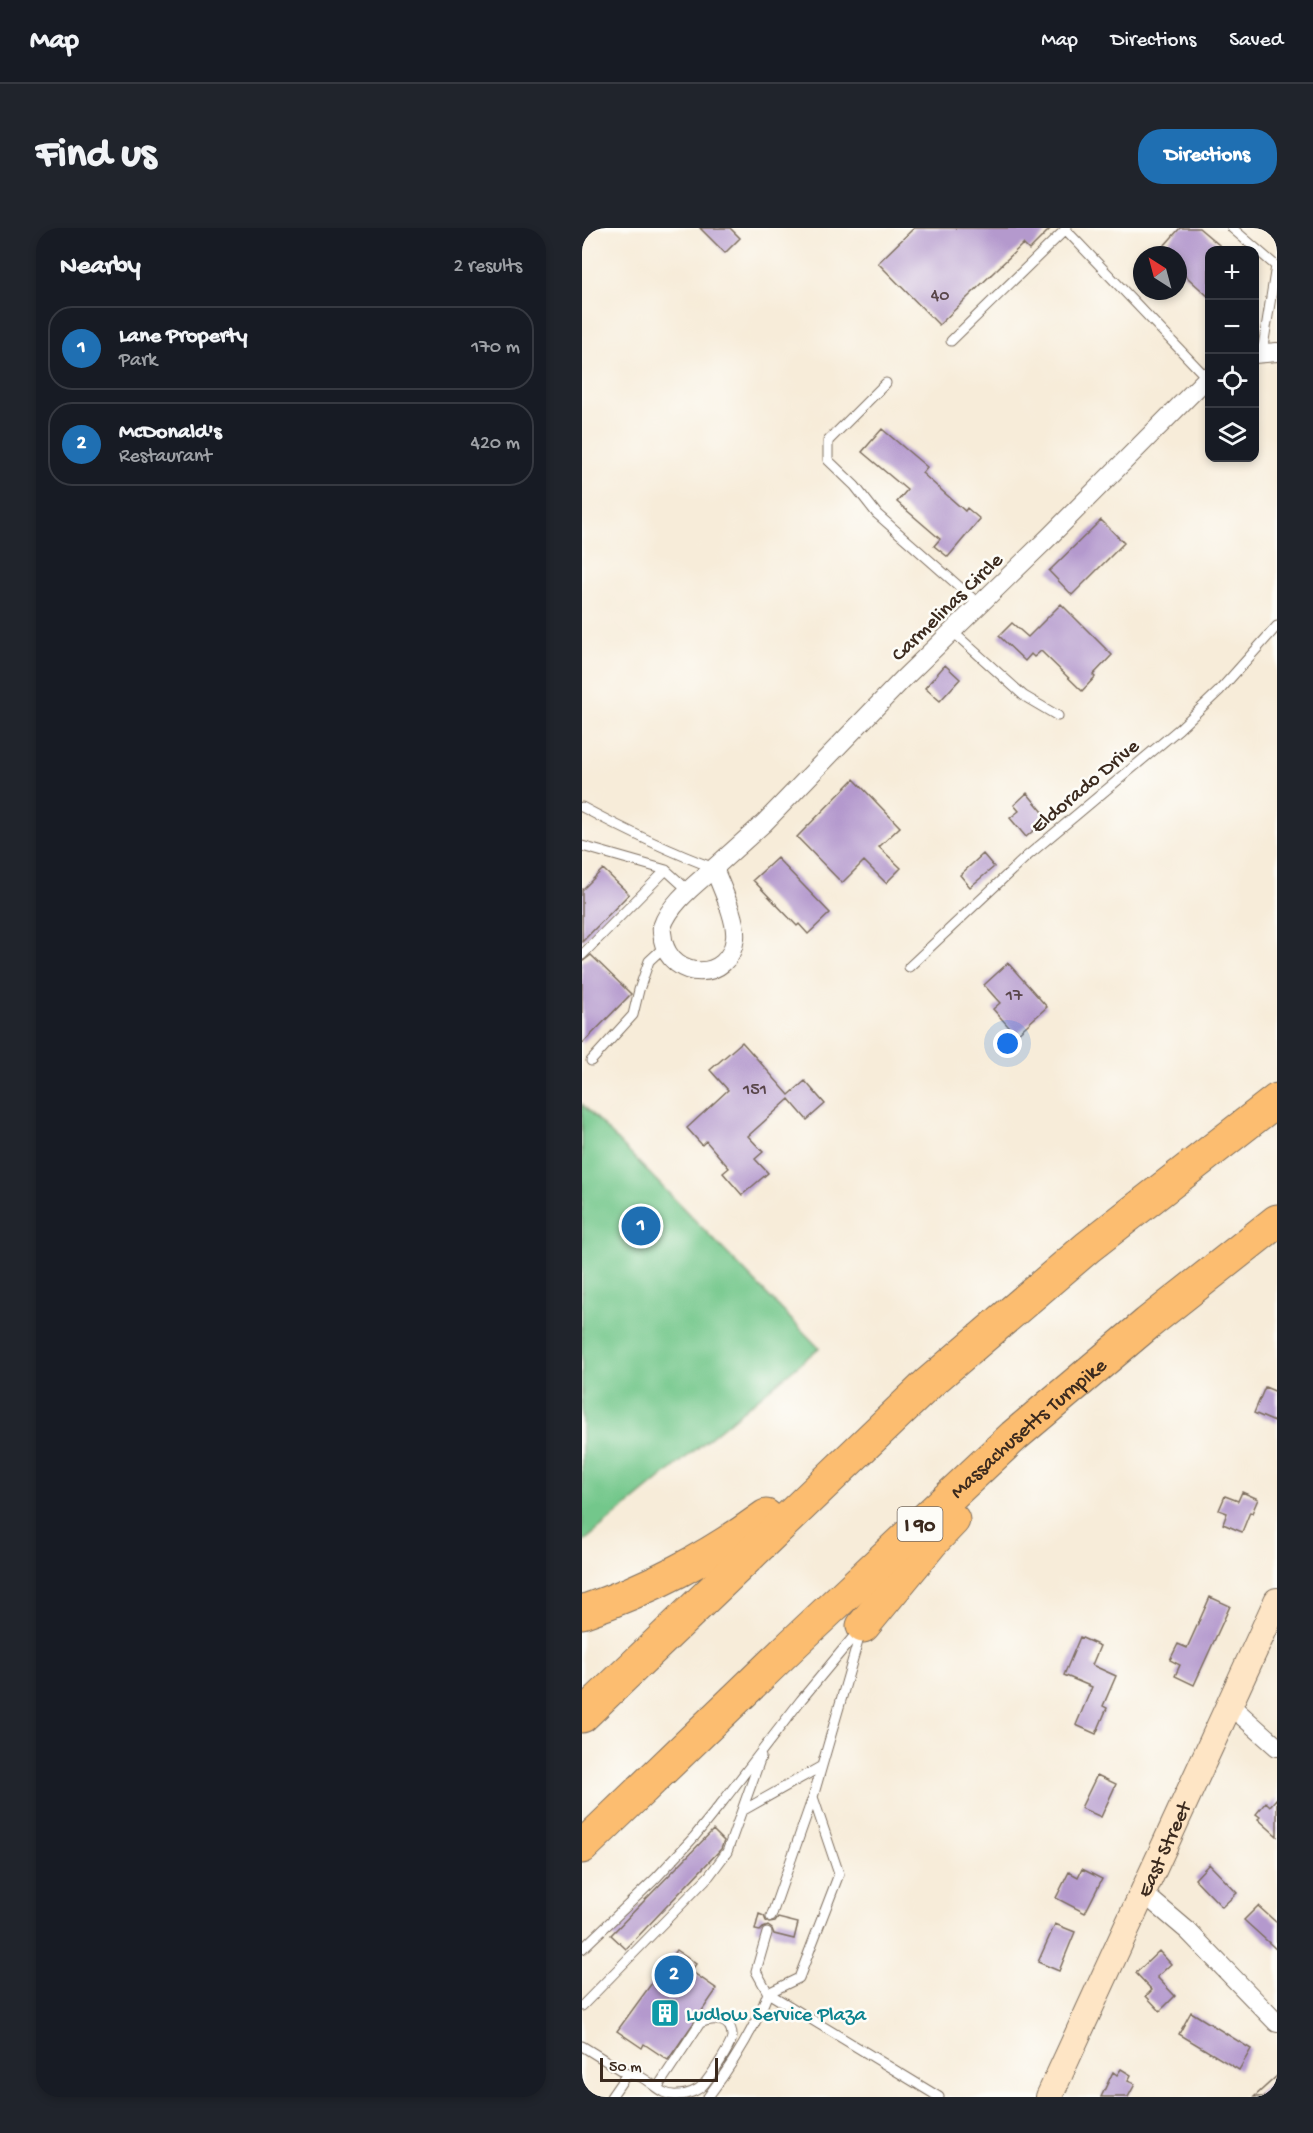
<!DOCTYPE html>
<meta charset="utf-8">
<style>
body{margin:0;font-family:"Gochi Hand",sans-serif;background:#20242c;color:#f1f3f6}
.controls{position:absolute;right:18px;top:18px;display:grid;overflow:hidden;border-radius:12px;box-shadow:0 3px 9px #0003}
.controls button{width:54px;height:54px;display:grid;place-items:center;padding:0;border:0;border-bottom:2px solid #363941;background:#171b24;color:#f1f3f6;font:30px sans-serif}
.compass{position:absolute;left:551px;top:18px;width:54px;height:54px;border-radius:50%;background:#171b24;box-shadow:0 3px 9px #0003;rotate:324deg}
.scale{position:absolute;left:18px;bottom:15px;width:118px;box-sizing:border-box;padding-left:6px;border:3px solid #3b2a1e;border-top:0;font-size:16px;line-height:21px;white-space:nowrap;color:#3b2a1e;-webkit-text-stroke:4px #fdfcf7;paint-order:stroke}
.you{position:absolute;left:426px;top:816px;width:21px;height:21px;margin:-15px;border:4px solid #fff;border-radius:50%;background:#1a73e8;box-shadow:0 0 0 9px #1a73e833}
.badge{display:grid;place-items:center;width:39px;height:39px;border-radius:50%;background:#1f6fb2;color:#fff;font-size:20px;font-weight:700}
.pin{position:absolute;translate:-50% -50%;border:3px solid #fff;box-shadow:0 2px 6px #0006}
.list{margin:0;padding:0;list-style:none}
h2{display:flex;justify-content:space-between;align-items:center;height:78px;margin:0;padding:0 24px;font-size:26px}
h2 small{font-size:20px;font-weight:400;color:#9ea1a6}
.list li{display:grid;grid-template-columns:39px 1fr auto;gap:18px;align-items:center;box-sizing:border-box;height:84px;margin:0 12px 12px;padding:0 12px;border:2px solid #363941;border-radius:24px}
.list b{display:block;font-size:22px;white-space:nowrap}
.list p{margin:0;font-size:20px;white-space:nowrap;color:#9ea1a6}
.list em{font-size:20px;font-style:normal;color:#9ea1a6}
.icon{flex:none;width:33px;height:33px;fill:none;stroke:currentColor;stroke-width:2;stroke-linecap:round;stroke-linejoin:round}
.map{position:relative;flex:none;width:695px;height:1869px;overflow:hidden;border-radius:24px}
header{display:flex;align-items:center;gap:36px;box-sizing:border-box;height:84px;padding:0 30px;background:#171b24;border-bottom:2px solid #363941}
header strong{font-size:28px}
nav{display:flex;gap:33px;margin-inline-start:auto;font-size:21px}
.intro{display:flex;align-items:center;justify-content:space-between;box-sizing:border-box;height:144px;padding:0 36px}
h1{margin:0;font-size:42px}
.button{padding:15px 27px;border-radius:24px;background:#1f6fb2;color:#fff;font-size:21px;font-weight:700}
main{display:flex;gap:36px;padding:0 36px}
aside{flex:1;background:#171b24;border-radius:24px;box-shadow:0 3px 9px #0003}
.map>svg:first-child{display:block}
</style>
<header>
<strong>Map</strong>
<nav><a>Map</a><a>Directions</a><a>Saved</a></nav>
</header>
<div class="intro"><h1>Find us</h1><a class="button">Directions</a></div>
<main>
<aside>
<h2>Nearby<small>2 results</small></h2>
<ul class="list">
<li><span class="badge">1</span><div><b>Lane Property</b><p>Park</p></div><em>170 m</em></li>
<li><span class="badge">2</span><div><b>McDonald's</b><p>Restaurant</p></div><em>420 m</em></li>
</ul>
</aside>
<div class="map">
<svg width="695" height="1869" viewBox="0 0 695 1869">
<rect width="100%" height="100%" fill="#fdfcf7"/>
<filter id="ink" filterUnits="userSpaceOnUse"><feTurbulence type="fractalNoise" baseFrequency=".0167" numOctaves="2"/><feDisplacementMap in="SourceGraphic" scale="12" xChannelSelector="R" yChannelSelector="G"/><feConvolveMatrix kernelMatrix="1 2 1 2 8 2 1 2 1" color-interpolation-filters="sRGB"/></filter>
<filter id="wash" filterUnits="userSpaceOnUse"><feTurbulence type="fractalNoise" baseFrequency=".008" numOctaves="4" result="noise"/><feDisplacementMap in="SourceGraphic" scale="24" xChannelSelector="R" yChannelSelector="G"/><feGaussianBlur stdDeviation="1.35" result="paint"/><feColorMatrix in="noise" values="0 0 0 0 0 0 0 0 0 0 0 0 0 0 0 0 0 1.4 0 .05"/><feComposite in="paint" operator="in"/></filter>
<g filter="url(#wash)">
<rect width="100%" height="100%" fill="#f7ecd9"/>
<!-- green -->
<path fill="#73c78b" stroke="#577854" stroke-width="1.5" d="M0 876 237 1120 0 1315Z"/>
<g id="blocks">
<!-- building -->
<path fill="#b499cd" d="M118 0H148L158 10 143 25Z
M332 0H469L447 22 441 16 357 97 296 35Z
M598 0H617L643 22H627V69L596 41V27H574Z
M300 201 345 239 340 245 383 283 385 280 398 291 366 329 352 318 358 311 315 274 325 262 280 224Z
M519 292 542 315 490 367 467 343Z
M479 376 530 427 511 447 513 449 500 463 459 423 452 429 449 426 443 433 417 408 430 395 446 409Z
M363 437 378 451 358 473 343 460Z
M272 551 318 599 297 619 319 640 304 655 282 633 260 655 215 609Z
M445 565 466 590 444 609 428 590 437 583 432 577Z
M401 626 412 639 388 659 378 647Z
M195 630 248 685 226 706 217 696 215 698 171 652Z
M21 641 47 666 0 714V662Z
M9 727 49 766 0 816V734Z
M426 735 465 779 434 807 411 781 418 775 402 757Z
M160 814 207 867 223 853 243 876 225 892 207 871 166 908 181 924 173 931 186 945 160 967 141 945 147 940 124 913 120 917 105 900 146 862 128 842Z
M683 1159 695 1164V1195L672 1185Z
M660 1264 676 1271 670 1285 668 1284 660 1304 641 1296 645 1285 637 1282 643 1268 656 1273Z
M628 1369 648 1378 612 1457 593 1448 598 1437 588 1432 596 1416 605 1420Z
M498 1409 518 1418 510 1437 534 1448 521 1478 525 1480 514 1506 494 1497 510 1459 482 1447Z
M515 1547 534 1556 519 1589 499 1580Z
M695 1570V1608L676 1591 678 1589 674 1586 684 1574 688 1578Z
M131 1602 142 1613 139 1621 44 1721 29 1707Z
M627 1636 655 1665 640 1679 613 1651Z
M500 1641 520 1651 503 1685 474 1670 487 1644 496 1649Z
M676 1678 695 1695V1722L662 1692Z
M177 1686 182 1688 184 1693 187 1695 193 1694 196 1690 216 1695 212 1711 192 1706 190 1701 186 1698 181 1700 178 1703 173 1702Z
M473 1696 493 1704 477 1743 456 1734Z
M94 1722 114 1736 109 1743 135 1761 86 1832 62 1816 60 1820 35 1803Z
M577 1723 589 1736 575 1749 593 1768 578 1783 564 1768 570 1762 554 1745Z
M609 1784 669 1821 657 1842 597 1806Z
M539 1841 549 1847 546 1853 553 1856 546 1869H519L531 1844 535 1847Z
M695 1848V1869H672Z"/>
</g>
</g>
<g filter="url(#ink)">
<use href="#blocks" fill-opacity="0" stroke="#7d6e5f" stroke-width="1.5"/>
<g fill="none" stroke-linecap="round" stroke-linejoin="round">
<!-- lane casing -->
<g stroke="#7d6e5f" stroke-width="11">
<path id="lane" d="M650 0 694 38 680 125
M483 1 624 149
M369 113 485 0
M304 155 246 213V232L273 258 295 286 397 376
M370 403 442 468 476 488
M0 579C43 602 86 623 132 640
M0 618 84 642 107 663
M0 727 84 642
M327 739 444 629 597 501 637 463 695 398
M9 833 51 787 57 762 67 733 83 718
M160 1583 240 1538
M189 1689 231 1569 279 1403
M0 1721 74 1650 112 1609 142 1572 219 1472 277 1402
M186 1765 217 1750 257 1646 231 1569
M186 1765 357 1869
M0 1778 127 1648 145 1624 179 1529
M0 1818 45 1846 29 1869
M45 1846C50 1847 55 1847 59 1849 72 1856 81 1869 96 1867 105 1867 116 1863 122 1856 128 1849 151 1816 150 1808 150 1789 129 1790 118 1795L75 1860
M126 1869C150 1837 172 1802 186 1765L174 1743 185 1705"/>
</g>
<!-- street casing -->
<g stroke="#7d6e5f" stroke-width="20">
<path id="street" d="M672 126 695 124
M132 640 182 595 321 451 467 309 628 147
M132 640C139 659 155 691 153 710 148 755 89 753 81 712 81 708 79 703 80 699 88 675 114 656 132 640Z
M648 1477 695 1519
M560 1664 606 1703 695 1795"/>
</g>
<!-- secondary casing -->
<g stroke="#7d6e5f" stroke-width="28">
<g id="secondary">
<path id="s1" d="M467 1869 695 1373"/>
</g>
</g>
<!-- highway casing -->
<g stroke="#7d6e5f" stroke-width="35">
<g id="highway">
<path d="M0 1384C69 1360 125 1331 184 1288"/>
<path d="M281 1398 350 1314 371 1292"/>
<path d="M0 1488 347 1155 506 1019 695 872"/>
<path id="s2" d="M0 1619 212 1415 432 1208 566 1095 695 993"/>
</g>
</g>
<!-- lane -->
<use href="#lane" stroke="#fff" stroke-width="9"/>
<!-- street -->
<use href="#street" stroke="#fff" stroke-width="18"/>
<!-- secondary -->
<use href="#secondary" stroke="#fee5c5" stroke-width="26"/>
<!-- highway -->
<use href="#highway" stroke="#fcbd6f" stroke-width="33"/>
</g>
</g>
<!-- icons -->
<defs>
<g id="building-square" transform="scale(1.5)"><rect x="-9" y="-9" width="18" height="18" rx="4" fill="#0f9aa8" stroke="#fdfcf7"/><path d="M-4-6H4V6H1V3H-1V6H-4ZM-2.5-4.3h1.7v1.8h-1.7ZM.8-4.3h1.7v1.8H.8ZM-2.5-1h1.7V.8h-1.7ZM.8-1h1.7V.8H.8Z" fill="#fff"/></g>
</defs>
<g fill-rule="evenodd">
<use href="#building-square" x="83" y="1785"/>
</g>
<g text-anchor="middle" stroke-width="5" stroke-linejoin="round" paint-order="stroke">
<!-- number labels -->
<g font-size="18" fill="#59464a">
<text x="358" y="72">40</text>
<text x="432" y="772">17</text>
<text x="173" y="866">151</text>
</g>
<!-- shield labels -->
<rect fill="#fdfcf7" stroke="#75695f" stroke-width="1.5" x="315.5" y="1279" width="45" height="34" rx="4.5"/>
<g font-size="20" font-weight="bold" fill="#3b2a1e">
<text x="338" y="1303">I 90</text>
</g>
<!-- street labels -->
<g font-size="21" fill="#3b2a1e" stroke="#fdfcf7">
<text transform="translate(364 378) rotate(-44)" y="7">Carmelinas Circle</text>
<text transform="translate(502 557) rotate(-40)" y="7">Eldorado Drive</text>
<text dy="7" stroke="none"><textPath href="#s2" startOffset="612">Massachusetts Turnpike</textPath></text>
<text dy="7" stroke="none"><textPath href="#s1" startOffset="273">East Street</textPath></text>
</g>
<!-- culture labels -->
<g font-size="21" fill="#0d838f" stroke="#fdfcf7" text-anchor="start">
<text x="104" y="1792">Ludlow Service Plaza</text>
</g>
</g>
</svg>
<div class="controls">
<button>+</button>
<button>−</button>
<button><svg class="icon" aria-label="locate" viewBox="0 0 24 24"><circle cx="12" cy="12" r="6"/><path d="M12 2v4M12 18v4M2 12h4M18 12h4"/></svg></button>
<button><svg class="icon" aria-label="layers" viewBox="0 0 24 24"><path d="M12 4l9 5-9 5-9-5zM3 14l9 5 9-5"/></svg></button>
</div>
<svg class="compass" viewBox="-18 -18 36 36"><path d="M0-13l5 13h-10z" fill="#e53935"/><path d="M0 13l5-13h-10z" fill="#9ea1a6"/></svg>
<div class="scale">50 m</div>
<div class="you"></div>
<div class="pin badge" style="left:59px;top:998px">1</div>
<div class="pin badge" style="left:92px;top:1747px">2</div>
</div>
</main>
